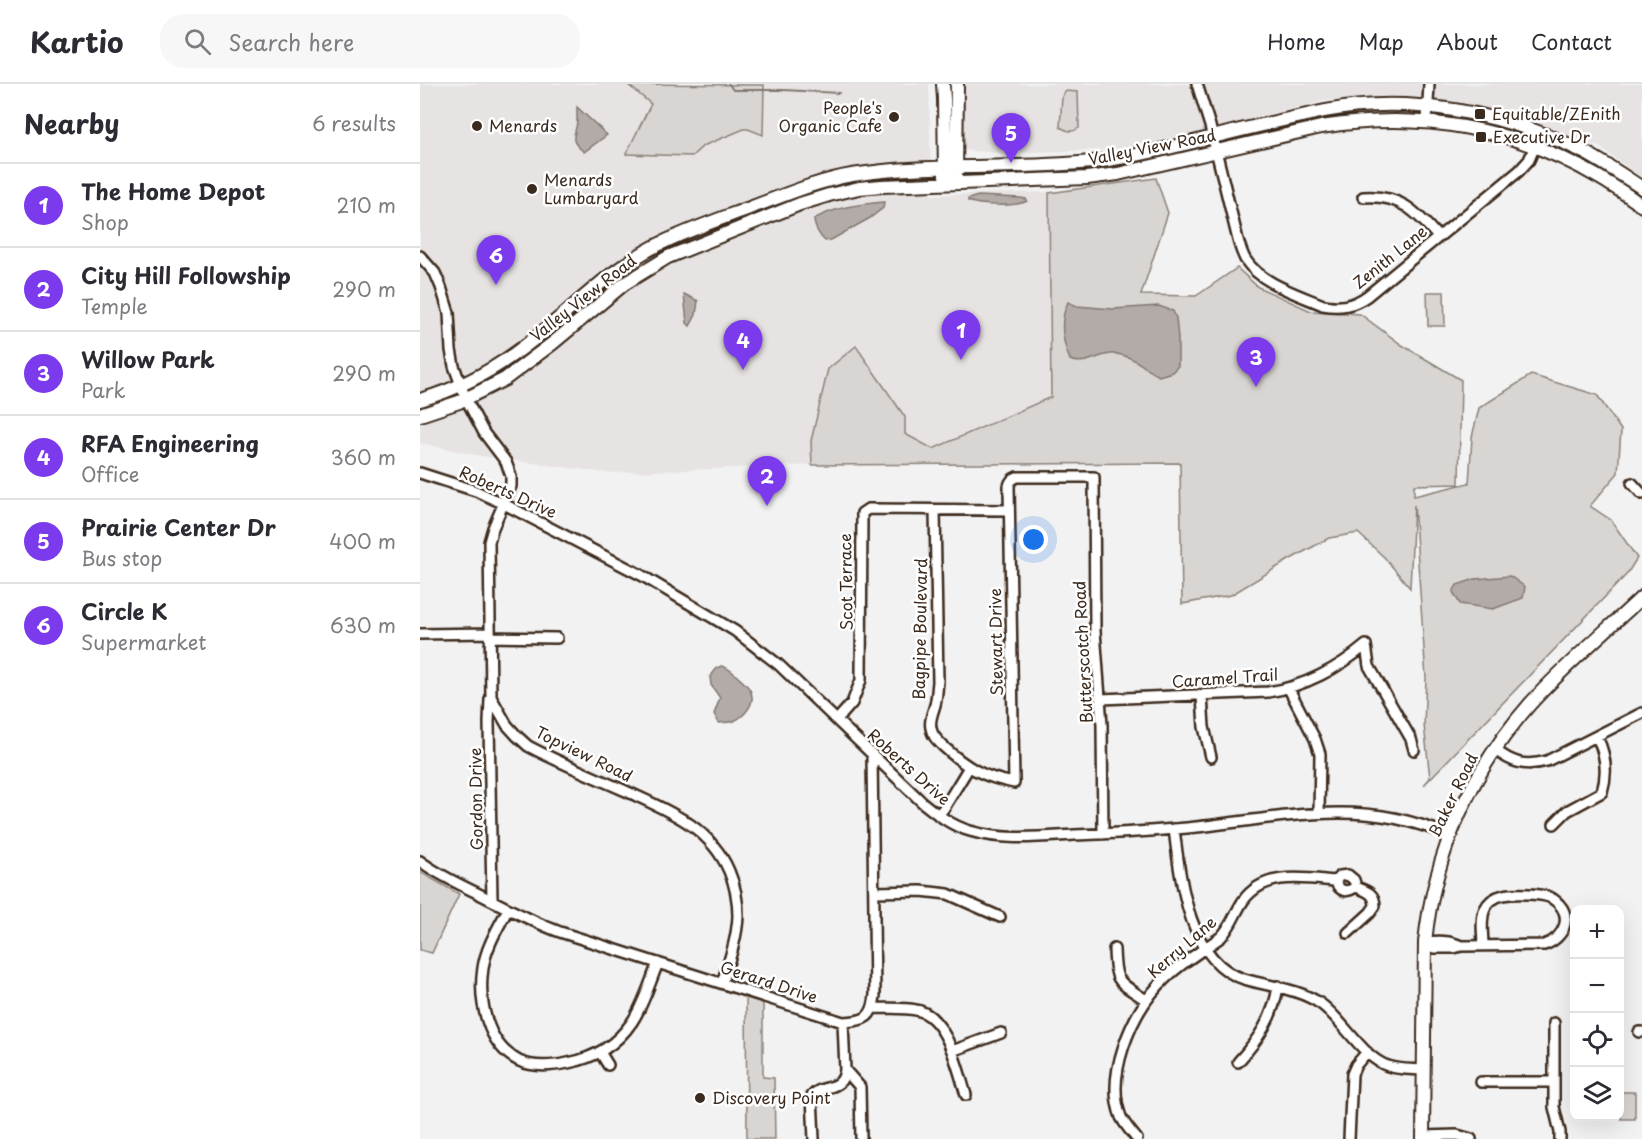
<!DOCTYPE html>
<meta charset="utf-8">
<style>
body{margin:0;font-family:"Playpen Sans",sans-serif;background:#f7f7f7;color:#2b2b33}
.controls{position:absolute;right:18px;bottom:18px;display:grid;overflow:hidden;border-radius:12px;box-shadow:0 6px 24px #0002}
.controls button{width:54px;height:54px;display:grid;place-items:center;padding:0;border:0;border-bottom:2px solid #e1e1e2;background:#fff;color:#2b2b33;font:30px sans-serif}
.you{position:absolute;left:614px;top:456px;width:21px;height:21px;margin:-15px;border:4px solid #fff;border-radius:50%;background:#1a73e8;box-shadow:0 0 0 9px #1a73e833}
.badge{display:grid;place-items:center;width:39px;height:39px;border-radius:50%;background:#7c3aed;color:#fff;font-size:20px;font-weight:700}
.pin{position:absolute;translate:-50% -50px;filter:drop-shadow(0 2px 3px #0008)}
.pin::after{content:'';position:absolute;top:32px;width:21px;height:18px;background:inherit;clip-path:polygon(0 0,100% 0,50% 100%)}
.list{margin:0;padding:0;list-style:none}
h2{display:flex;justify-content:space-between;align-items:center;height:78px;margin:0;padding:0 24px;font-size:26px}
h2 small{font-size:20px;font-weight:400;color:#7c7c81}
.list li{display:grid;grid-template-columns:39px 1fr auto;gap:18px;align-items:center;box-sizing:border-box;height:84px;padding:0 24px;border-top:2px solid #e1e1e2}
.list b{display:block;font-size:22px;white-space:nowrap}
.list p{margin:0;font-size:20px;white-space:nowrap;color:#7c7c81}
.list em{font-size:20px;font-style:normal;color:#7c7c81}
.icon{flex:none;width:33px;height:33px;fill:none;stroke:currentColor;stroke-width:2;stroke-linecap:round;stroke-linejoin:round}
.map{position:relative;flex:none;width:1222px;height:1055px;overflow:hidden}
header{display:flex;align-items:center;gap:36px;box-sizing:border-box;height:84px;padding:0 30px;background:#fff;border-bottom:2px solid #e1e1e2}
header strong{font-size:28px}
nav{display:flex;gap:33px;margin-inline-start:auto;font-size:21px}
.search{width:420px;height:54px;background:#f7f7f7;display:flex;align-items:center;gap:15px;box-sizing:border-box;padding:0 21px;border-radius:24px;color:#7c7c81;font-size:22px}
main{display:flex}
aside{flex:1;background:#fff}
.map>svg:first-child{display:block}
</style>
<header>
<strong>Kartio</strong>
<div class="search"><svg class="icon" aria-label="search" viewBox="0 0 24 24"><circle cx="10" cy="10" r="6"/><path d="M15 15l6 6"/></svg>Search here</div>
<nav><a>Home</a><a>Map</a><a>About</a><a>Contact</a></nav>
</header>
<main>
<aside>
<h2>Nearby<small>6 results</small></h2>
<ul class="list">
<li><span class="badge">1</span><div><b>The Home Depot</b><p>Shop</p></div><em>210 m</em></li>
<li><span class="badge">2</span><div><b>City Hill Followship</b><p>Temple</p></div><em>290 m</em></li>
<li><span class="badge">3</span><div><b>Willow Park</b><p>Park</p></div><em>290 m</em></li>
<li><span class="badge">4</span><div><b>RFA Engineering</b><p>Office</p></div><em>360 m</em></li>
<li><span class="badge">5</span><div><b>Prairie Center Dr</b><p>Bus stop</p></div><em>400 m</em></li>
<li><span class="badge">6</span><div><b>Circle K</b><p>Supermarket</p></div><em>630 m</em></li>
</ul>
</aside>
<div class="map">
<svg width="1222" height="1055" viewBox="0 0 1222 1055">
<rect width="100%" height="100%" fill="#f3f2f2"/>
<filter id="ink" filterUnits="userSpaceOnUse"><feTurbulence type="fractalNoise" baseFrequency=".0167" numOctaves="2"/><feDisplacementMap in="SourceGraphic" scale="12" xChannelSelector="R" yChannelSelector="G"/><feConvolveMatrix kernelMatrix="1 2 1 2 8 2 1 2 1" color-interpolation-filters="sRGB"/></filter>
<g filter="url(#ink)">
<!-- built -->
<path fill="#e6e3e2" d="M0 0H310L316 1V0H509L511 111 630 108 631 313 513 365 485 350 394 344 392 381 187 389 60 372 0 359Z
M544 0H1222V94L1179 63 1085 30 1010 16 970 12 904 17 796 44 711 63 685 66 577 69 544 66Z"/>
<!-- green -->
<path fill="#d8d5d2" stroke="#8a8078" stroke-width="1.5" d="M207 0 344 1 343 51 328 45H324L283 62 272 72 206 70 231 20Z
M645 7 658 8 659 44C652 49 647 47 640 43L642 13Z
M736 94 748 129 721 211 776 212 817 184 838 203 891 227 940 230 982 261 1041 296 1039 400 994 401V412L1049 399 1052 353 1059 324 1111 291 1177 311 1201 346 1198 389 1170 422 1191 436 1217 474 1207 490 1004 701 1010 694 1004 641 1006 594 994 421 990 504 964 473 938 449 909 454 869 476 811 511 762 520 760 379 392 381 391 357 408 285 436 262 485 333V350L513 365 631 313 629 109Z
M1007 208H1024L1025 242H1008Z
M0 788 39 810 12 869 0 866Z
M326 913 343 918V993L354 994 355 1055H327Z
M1201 1008H1215V1035H1201Z"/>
<!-- water -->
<path fill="#b2aba7" stroke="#827770" stroke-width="1.5" d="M157 23 187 51 164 68C148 55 155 54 157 38 157 33 157 28 157 23Z
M558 112 601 114 606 115 607 117C596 123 560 122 548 117V115Z
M464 118 463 124 450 134 411 156 405 157C399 152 394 142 394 135 415 123 440 120 464 118Z
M264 210 278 217 276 231 270 242 267 239Z
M648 218 657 222 693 225 739 222 753 227 756 234 758 254V282L752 288 739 292C725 285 714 272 697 270 680 268 666 283 650 276 642 257 639 237 648 218Z
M1090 492 1105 503 1103 514 1073 525 1040 520 1033 508 1037 501 1055 495Z
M301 582C307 583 312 587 317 592 321 596 328 601 330 606 337 618 325 632 314 637 309 639 304 638 299 639L294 630 300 614 291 601 290 593 297 584Z"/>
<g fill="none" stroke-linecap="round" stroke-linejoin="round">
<!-- stream -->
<path stroke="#827770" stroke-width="2" d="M309 0 313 6H364L419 9"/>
<!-- minor casing -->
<g stroke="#3b2a1e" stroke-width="14">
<path id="minor" d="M777 0 790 42 818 156C820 163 822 169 825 175 840 199 877 210 903 221 920 224 933 222 947 212L1099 87 1109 76 1117 57
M1007 38 1009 0
M943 113C979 110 996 127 1018 153
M0 172 15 189 21 203 29 229 31 266 34 282 46 315 64 349 86 378 91 392V402L73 444 69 458 71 613 87 641 97 652 108 662C140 679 174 693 208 708 249 727 290 743 309 787 315 801 318 817 318 832 317 855 309 877 302 899
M0 389 56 407 84 420 221 491 315 547 359 581 503 719C518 731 532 742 550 747 583 757 620 753 654 751 688 750 721 748 755 745 809 741 863 729 919 729 962 729 990 736 1030 751
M1212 399 1222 410
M515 426 518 598C517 606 517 613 515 621 513 628 509 636 511 644 512 652 518 657 524 663 547 684 563 693 594 699L589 402C590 397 592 395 597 393H674L675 547 682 641 683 750
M0 550 69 549
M69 553 137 554
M869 605 895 655 900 670 899 729
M782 612 784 643 791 673
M70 615 69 638 72 816
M681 615 848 608C884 603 919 584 946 561L949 582 991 655 994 666
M417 636 432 619 441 596 442 429 448 425 589 426
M1074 665C1092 679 1104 683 1127 677L1222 629
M518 731 524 724 549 683
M1134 740 1147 727 1182 708C1188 688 1186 671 1177 653
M754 745C760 793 768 878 824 895 850 903 878 904 901 920 923 936 943 974 968 982 979 986 992 985 1004 986
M0 777C21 793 46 803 69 815 93 827 115 839 140 848L423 938C445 937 453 934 455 911L452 671
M915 797C920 808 926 809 936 803
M454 808 501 807 528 810 580 833
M88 825C78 844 66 863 63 884 58 917 67 961 99 977 114 984 133 982 148 979 175 974 197 960 212 938 224 920 230 898 238 879
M1005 858 1014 864H1034L1041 862 1124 861C1145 854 1155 830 1133 815 1125 809 1093 809 1083 811 1075 813 1068 818 1065 825 1060 835 1063 851 1063 862
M1005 858C1017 857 1030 856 1041 862
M694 865C695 900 698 897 726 916
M454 924C467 925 482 923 496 926 527 931 538 986 546 1011
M423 938 425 986 440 1003 441 1055
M1134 939V1023L1140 1048V1055
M1219 948H1222
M532 967 581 949
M180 968 188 981
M818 978C838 956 854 933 858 902
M1061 998H1134
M1003 1052 1037 1051 1051 1055
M394 1055 392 1012C402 999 422 1009 425 986
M717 1055C711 1048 705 1041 701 1033 685 992 711 931 739 901 756 882 780 868 801 853 811 843 815 829 823 817 844 787 883 794 915 797L920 792 928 791 934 796 936 803C946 807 955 809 955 822L950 829 928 849
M929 1055 932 990 936 981 947 968"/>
</g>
<!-- major casing -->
<g stroke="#3b2a1e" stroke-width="16">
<path id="major" d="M523 0 524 15 525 92
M536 92 537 0
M0 316C34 306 65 291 94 270 146 234 188 183 246 157 274 144 303 134 332 123 365 111 397 97 432 91 514 78 598 87 681 77 713 73 745 65 777 57 819 46 862 36 905 27 989 10 1084 29 1160 66 1182 77 1202 91 1222 104
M0 331 39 318 85 295 133 259 204 200 248 173 380 120 409 111 439 104 462 102 667 94 698 90 901 43C1000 27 1094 43 1180 94 1194 103 1209 111 1222 122
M1003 1055 1005 858C1014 770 1051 687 1110 620 1144 582 1185 548 1222 513"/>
</g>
<!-- minor -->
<use href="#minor" stroke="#fff" stroke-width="9"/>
<!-- major -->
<use href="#major" stroke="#fff" stroke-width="12"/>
</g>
</g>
<!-- markers -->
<g fill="#3b2a1e" stroke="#fff" stroke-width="2">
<rect x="1054" y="24" width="12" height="12" rx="3"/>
<circle cx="474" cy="33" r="6"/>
<circle cx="57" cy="42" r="6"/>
<rect x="1055" y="47" width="12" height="12" rx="3"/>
<circle cx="112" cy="105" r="6"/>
<circle cx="280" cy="1014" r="6"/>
</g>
<g text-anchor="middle" stroke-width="5" stroke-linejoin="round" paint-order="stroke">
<!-- poi labels -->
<g font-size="16" fill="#3b2a1e" stroke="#fff" text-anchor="start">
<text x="462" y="30" text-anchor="end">People's<tspan x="462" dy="18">Organic Cafe</tspan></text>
<text x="1072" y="36">Equitable/ZEnith</text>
<text x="69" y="48">Menards</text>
<text x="1073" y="59">Executive Dr</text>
<text x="124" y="102">Menards<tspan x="124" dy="18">Lumbaryard</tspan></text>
<text x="292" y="1020">Discovery Point</text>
</g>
<!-- street labels -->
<g font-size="16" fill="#3b2a1e" stroke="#fff">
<text transform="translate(732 63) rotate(-11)" y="6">Valley View Road</text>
<text transform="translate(970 173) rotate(-39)" y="6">Zenith Lane</text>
<text transform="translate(163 214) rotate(-38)" y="6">Valley View Road</text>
<text transform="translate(88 408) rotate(24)" y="6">Roberts Drive</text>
<text transform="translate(426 498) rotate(-91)" y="6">Scot Terrace</text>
<text transform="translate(500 545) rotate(-89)" y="6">Bagpipe Boulevard</text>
<text transform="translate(576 558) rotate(-91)" y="6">Stewart Drive</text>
<text transform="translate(663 568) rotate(-93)" y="6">Butterscotch Road</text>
<text transform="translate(805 594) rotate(-4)" y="6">Caramel Trail</text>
<text transform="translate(164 670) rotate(26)" y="6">Topview Road</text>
<text transform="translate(489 683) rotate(42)" y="6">Roberts Drive</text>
<text transform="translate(1033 711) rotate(-64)" y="6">Baker Road</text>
<text transform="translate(56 715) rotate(-91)" y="6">Gordon Drive</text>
<text transform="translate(762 863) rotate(-41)" y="6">Kerry Lane</text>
<text transform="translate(349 898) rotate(18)" y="6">Gerard Drive</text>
</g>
</g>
</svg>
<div class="controls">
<button>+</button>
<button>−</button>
<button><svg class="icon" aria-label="locate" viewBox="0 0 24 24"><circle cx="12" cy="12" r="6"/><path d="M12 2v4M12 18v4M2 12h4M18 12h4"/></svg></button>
<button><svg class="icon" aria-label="layers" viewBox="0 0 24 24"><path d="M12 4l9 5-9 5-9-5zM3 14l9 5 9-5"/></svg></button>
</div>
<div class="you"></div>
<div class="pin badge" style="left:541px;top:276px">1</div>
<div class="pin badge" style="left:347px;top:422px">2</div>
<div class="pin badge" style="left:836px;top:303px">3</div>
<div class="pin badge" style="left:323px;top:286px">4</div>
<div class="pin badge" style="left:591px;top:79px">5</div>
<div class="pin badge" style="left:76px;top:201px">6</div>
</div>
</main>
